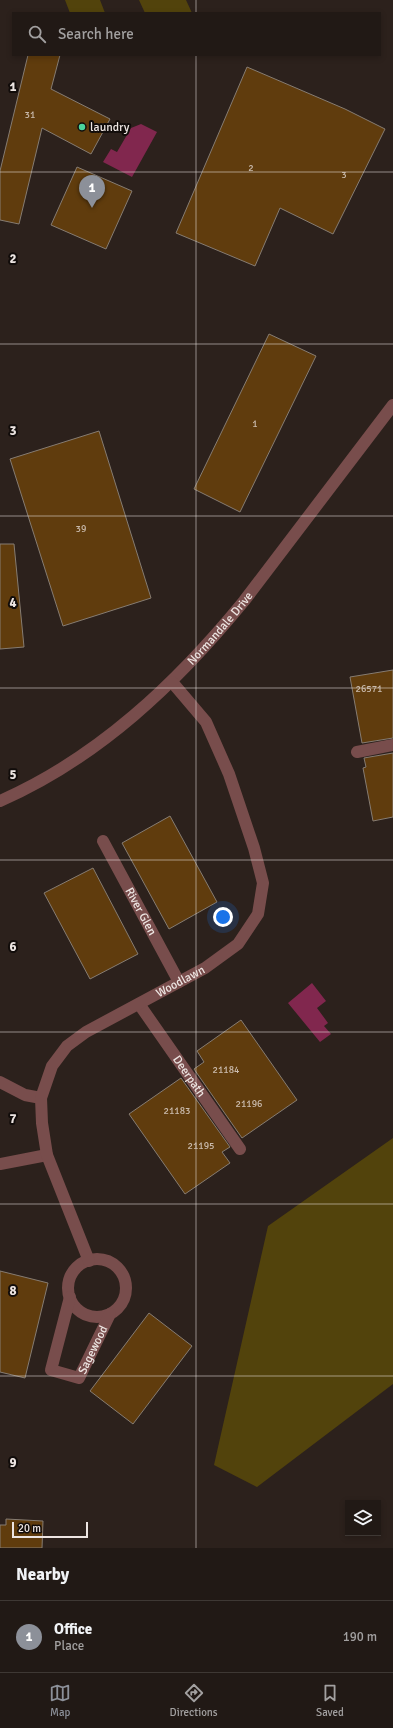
<!DOCTYPE html>
<style>
body{margin:0;font-family:Signika,sans-serif;background:#29221e;color:#f1f3f6}
.controls{position:absolute;right:12px;bottom:12px;display:grid;overflow:hidden;border-radius:0px;box-shadow:0 2px 6px #0003}
.controls button{width:36px;height:36px;display:grid;place-items:center;padding:0;border:0;border-bottom:1px solid #3e3834;background:#211915;color:#f1f3f6;font:20px sans-serif}
.scale{position:absolute;left:12px;bottom:10px;width:76px;box-sizing:border-box;padding-left:4px;border:2px solid #ede5e2;border-top:0;font-size:11px;line-height:14px;white-space:nowrap;color:#ede5e2;-webkit-text-stroke:3px #110c0a;paint-order:stroke}
.you{position:absolute;left:223px;top:917px;width:14px;height:14px;margin:-10px;border:3px solid #fff;border-radius:50%;background:#1a73e8;box-shadow:0 0 0 6px #1a73e833}
.badge{display:grid;place-items:center;width:26px;height:26px;border-radius:50%;background:#8c9099;color:#fff;font-size:13px;font-weight:700}
.pin{position:absolute;translate:-50% -33px;filter:drop-shadow(0 1px 2px #0008)}
.pin::after{content:'';position:absolute;top:21px;width:14px;height:12px;background:inherit;clip-path:polygon(0 0,100% 0,50% 100%)}
.list{margin:0;padding:0;list-style:none}
h2{display:flex;justify-content:space-between;align-items:center;height:52px;margin:0;padding:0 16px;font-size:17px}
h2 small{font-size:13px;font-weight:400;color:#a2a0a0}
.list li{display:grid;grid-template-columns:26px 1fr auto;gap:12px;align-items:center;box-sizing:border-box;height:72px;padding:0 16px;border-top:1px solid #3e3834}
.list b{display:block;font-size:15px;white-space:nowrap}
.list p{margin:0;font-size:13px;white-space:nowrap;color:#a2a0a0}
.list em{font-size:13px;font-style:normal;color:#a2a0a0}
.icon{flex:none;width:22px;height:22px;fill:none;stroke:currentColor;stroke-width:2;stroke-linecap:round;stroke-linejoin:round}
.map{position:relative;flex:none;width:393px;height:1548px;overflow:hidden}
.search{position:absolute;background:#211915;box-shadow:0 2px 6px #0003;left:12px;right:12px;top:12px;height:44px;display:flex;align-items:center;gap:10px;box-sizing:border-box;padding:0 14px;border-radius:0px;color:#a2a0a0;font-size:15px}
.sheet{height:124px;background:#211915}
nav{display:flex;justify-content:space-around;align-items:center;box-sizing:border-box;height:56px;border-top:1px solid #3e3834;background:#211915;font-size:11px;color:#a2a0a0}
nav a{display:grid;justify-items:center;gap:2px}
nav .on{color:#8c9099}
.map>svg:first-child{display:block}
</style>
<div class="map">
<svg width="393" height="1548" viewBox="0 0 393 1548">
<rect width="100%" height="100%" fill="#2c211c"/>
<!-- green -->
<path fill="#52430c" d="M65 0H100L105 13H70Z
M139 0H186L192 13H145Z
M393 1138V1384L257 1487 214 1465 268 1226Z"/>
<!-- water -->
<path fill="#81274e" d="M141 124 157 132 132 177 103 162 111 149 117 152 131 128Z
M312 983 326 1001 317 1008 328 1023 324 1026 331 1034 320 1042 288 1003Z"/>
<!-- building -->
<path fill="#603c0d" stroke="#867c72" d="M28 55H60L51 89 110 119 91 154 42 128 19 224 0 220V171Z
M247 67 345 109 385 129 333 234 280 208 255 266 176 233Z
M77 167 132 191 106 249 51 225Z
M269 334 316 356 240 512 194 489Z
M99 431 151 598 63 626 10 459Z
M0 544H14L24 647 0 649Z
M393 670V738L362 743 350 677Z
M393 753V817L373 821 363 768 366 767 364 758Z
M170 816 217 902 169 929 122 843Z
M93 868 138 954 90 979 44 893Z
M241 1020 297 1100 242 1138 194 1069 204 1062 197 1051Z
M181 1078 230 1147 222 1152 230 1163 185 1194 129 1114Z
M0 1271 48 1283 25 1378 0 1372Z
M149 1313 192 1346 133 1424 90 1391Z
M6 1519 43 1521 42 1548H0V1525H6Z"/>
<g fill="none" stroke-linecap="round" stroke-linejoin="round">
<!-- minor -->
<g stroke="#784d4c" stroke-width="12">
<path d="M357 752 393 745"/>
<path id="s1" d="M0 801C98 758 177 683 244 601L393 405"/>
<path id="s2" d="M103 841 179 982"/>
<path id="s3" d="M139 1004 240 1149"/>
<path d="M0 1082 25 1095 41 1098"/>
<path d="M0 1164 47 1155"/>
<circle cx="97" cy="1288" r="29"/>
<path id="s4" d="M89 1261 47 1155 42 1123 41 1098 52 1066 67 1046 86 1032 205 968 238 944 258 914 263 883 254 848 229 774 206 722 172 682"/>
<path id="s5" d="M70 1297 51 1370 79 1378 110 1314"/>
</g>
</g>
<!-- grid -->
<path fill="none" stroke="#ede5e2" stroke-width="1" stroke-opacity="0.55" d="M196 0V13M196 55V1548M0 172H393M0 344H393M0 516H393M0 688H393M0 860H393M0 1032H393M0 1204H393M0 1376H393"/>
<!-- markers -->
<circle fill="#4ad49c" stroke="#110c0a" stroke-width="1.5" cx="82" cy="127" r="4"/>
<g text-anchor="middle" stroke-width="4" stroke-linejoin="round" paint-order="stroke">
<!-- number labels -->
<g font-size="10" fill="#cabbad">
<text x="30" y="118">31</text>
<text x="251" y="171">2</text>
<text x="344" y="178">3</text>
<text x="255" y="427">1</text>
<text x="81" y="532">39</text>
<text x="369" y="692">26571</text>
<text x="226" y="1073">21184</text>
<text x="249" y="1107">21196</text>
<text x="177" y="1114">21183</text>
<text x="201" y="1149">21195</text>
</g>
<!-- poi labels -->
<g font-size="12" fill="#ede5e2" stroke="#110c0a" text-anchor="start">
<text x="90" y="131">laundry</text>
</g>
<!-- street labels -->
<g font-size="12" fill="#ede5e2" stroke="#110c0a">
<text dy="4" stroke="none"><textPath href="#s1" startOffset="282">Normandale Drive</textPath></text>
<text dy="4" stroke="none"><textPath href="#s2" startOffset="80">River Glen</textPath></text>
<text dy="4" stroke="none"><textPath href="#s4" startOffset="361">Woodlawn</textPath></text>
<text dy="4" stroke="none"><textPath href="#s3" startOffset="88">Deerpath</textPath></text>
<text dy="4" stroke="none"><textPath href="#s5" startOffset="136">Sagewood</textPath></text>
</g>
</g>
<g font-size="13" text-anchor="middle" font-weight="bold" fill="#ede5e2" stroke="#110c0a" stroke-width="4" stroke-linejoin="round" paint-order="stroke">
<text x="13" y="91">1</text>
<text x="13" y="263">2</text>
<text x="13" y="435">3</text>
<text x="13" y="607">4</text>
<text x="13" y="779">5</text>
<text x="13" y="951">6</text>
<text x="13" y="1123">7</text>
<text x="13" y="1295">8</text>
<text x="13" y="1467">9</text>
</g>
</svg>
<div class="controls">
<button><svg class="icon" aria-label="layers" viewBox="0 0 24 24"><path d="M12 4l9 5-9 5-9-5zM3 14l9 5 9-5"/></svg></button>
</div>
<div class="scale">20 m</div>
<div class="you"></div>
<div class="pin badge" style="left:92px;top:208px">1</div>
<div class="search"><svg class="icon" aria-label="search" viewBox="0 0 24 24"><circle cx="10" cy="10" r="6"/><path d="M15 15l6 6"/></svg>Search here</div>
</div>
<section class="sheet">
<h2>Nearby<small></small></h2>
<ul class="list">
<li><span class="badge">1</span><div><b>Office</b><p>Place</p></div><em>190 m</em></li>
</ul>
</section>
<nav>
<a class="on"><svg class="icon" aria-label="map" viewBox="0 0 24 24"><path d="M3 6l6-2 6 2 6-2v14l-6 2-6-2-6 2zM9 4v14M15 6v14"/></svg>Map</a>
<a><svg class="icon" aria-label="directions" viewBox="0 0 24 24"><path d="M12 3l9 9-9 9-9-9zM9 14v-3h6M13 9l2 2-2 2"/></svg>Directions</a>
<a><svg class="icon" aria-label="saved" viewBox="0 0 24 24"><path d="M7 4h10v16l-5-4-5 4z"/></svg>Saved</a>
</nav>
